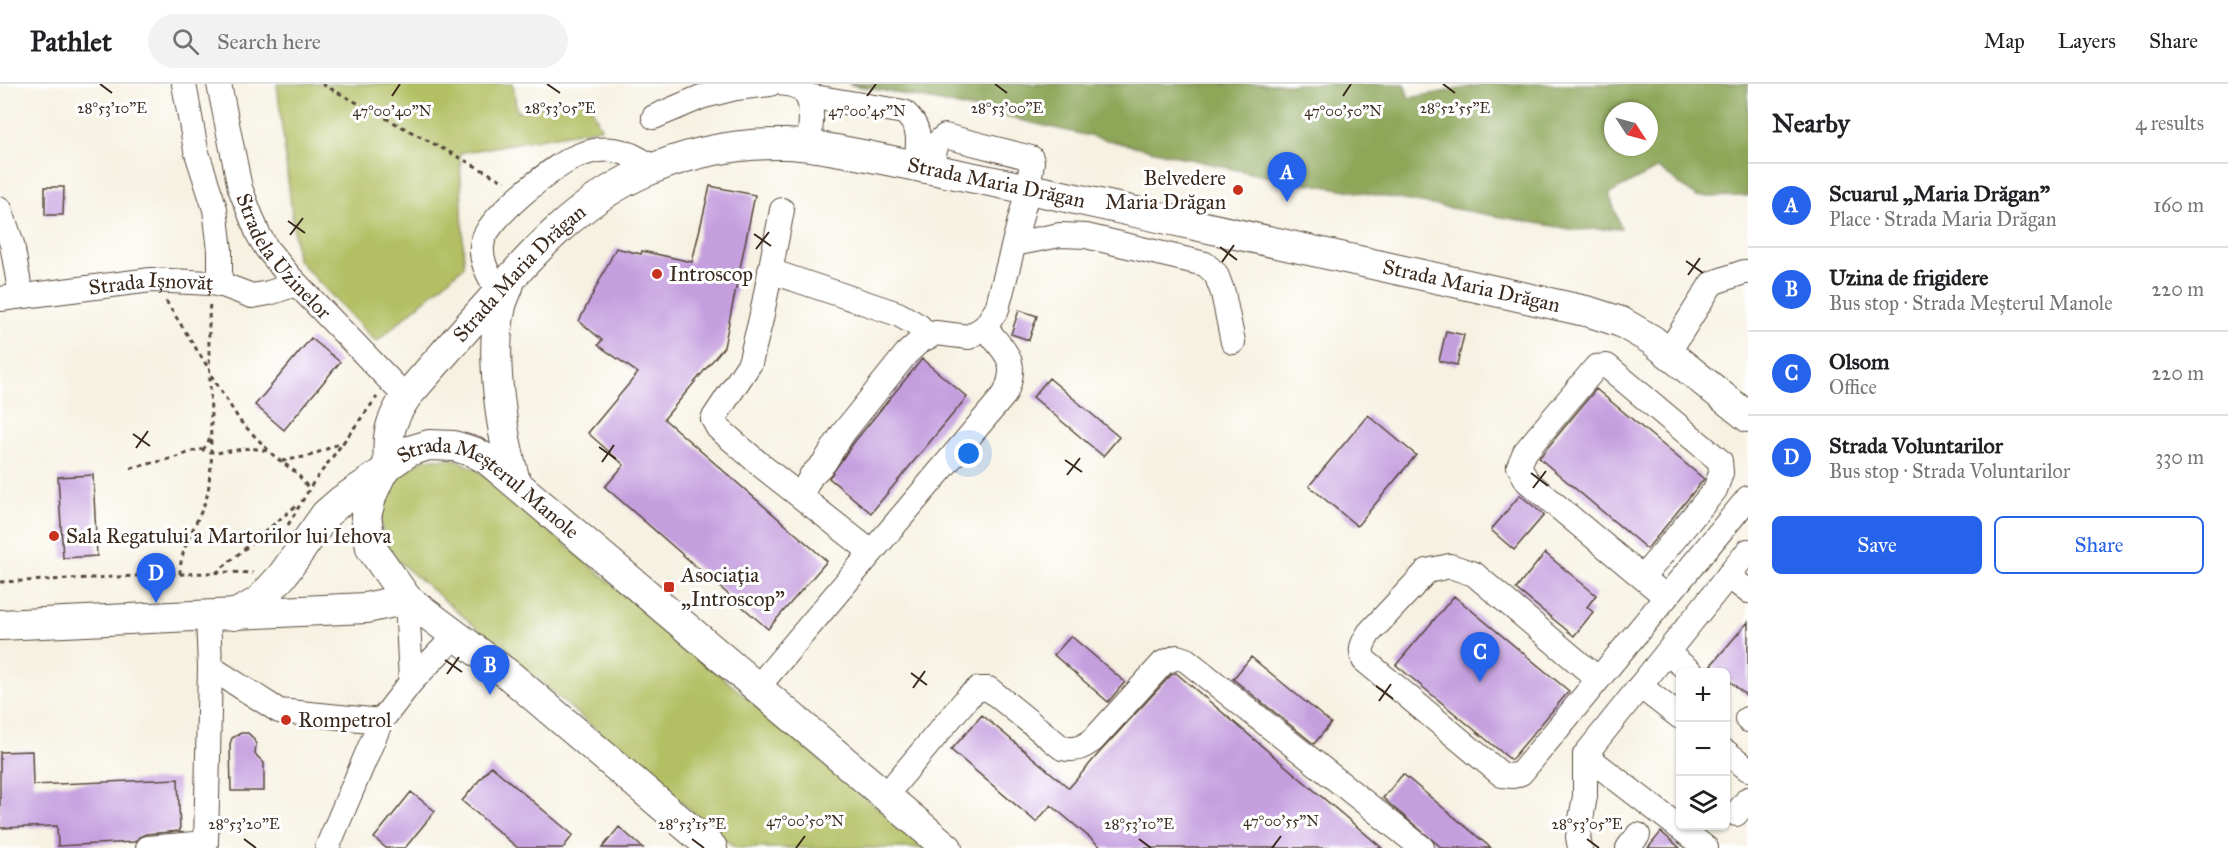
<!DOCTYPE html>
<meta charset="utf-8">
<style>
body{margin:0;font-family:"IM FELL Great Primer",serif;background:#f2f2f2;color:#202124}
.controls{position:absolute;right:18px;bottom:18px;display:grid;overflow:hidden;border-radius:9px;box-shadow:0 2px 4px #0004}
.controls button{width:54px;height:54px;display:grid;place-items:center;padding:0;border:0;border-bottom:2px solid #e0e0e0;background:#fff;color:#202124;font:30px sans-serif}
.compass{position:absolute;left:1604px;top:18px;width:54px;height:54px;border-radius:50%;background:#fff;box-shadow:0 2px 4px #0004;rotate:126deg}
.you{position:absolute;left:969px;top:370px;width:21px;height:21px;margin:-15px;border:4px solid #fff;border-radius:50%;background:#1a73e8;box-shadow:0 0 0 9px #1a73e833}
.badge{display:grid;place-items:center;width:39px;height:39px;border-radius:50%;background:#2563eb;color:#fff;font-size:20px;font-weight:700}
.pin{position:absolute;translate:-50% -50px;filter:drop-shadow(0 2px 3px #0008)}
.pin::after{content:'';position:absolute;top:32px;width:21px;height:18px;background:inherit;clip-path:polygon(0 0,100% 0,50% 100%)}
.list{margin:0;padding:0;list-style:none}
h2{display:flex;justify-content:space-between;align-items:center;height:78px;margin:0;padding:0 24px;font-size:26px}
h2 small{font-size:20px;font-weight:400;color:#757577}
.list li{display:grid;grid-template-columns:39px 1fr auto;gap:18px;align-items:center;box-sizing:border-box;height:84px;padding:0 24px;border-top:2px solid #e0e0e0}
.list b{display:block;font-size:22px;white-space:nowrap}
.list p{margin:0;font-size:20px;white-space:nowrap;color:#757577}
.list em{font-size:20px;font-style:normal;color:#757577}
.actions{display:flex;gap:12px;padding:18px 24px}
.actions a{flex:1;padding:14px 0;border:2px solid #2563eb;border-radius:9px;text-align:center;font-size:21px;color:#2563eb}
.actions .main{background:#2563eb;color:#fff}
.icon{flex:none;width:33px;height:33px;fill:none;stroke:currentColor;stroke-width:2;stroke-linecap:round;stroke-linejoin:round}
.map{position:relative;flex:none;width:1748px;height:764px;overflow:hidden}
header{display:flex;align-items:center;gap:36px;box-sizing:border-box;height:84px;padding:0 30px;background:#fff;border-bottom:2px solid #e0e0e0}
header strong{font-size:28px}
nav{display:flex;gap:33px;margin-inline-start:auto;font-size:21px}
.search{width:420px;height:54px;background:#f2f2f2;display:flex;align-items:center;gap:15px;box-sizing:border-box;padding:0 21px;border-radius:33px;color:#757577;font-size:22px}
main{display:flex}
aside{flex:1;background:#fff}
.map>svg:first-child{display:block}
</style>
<header>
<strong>Pathlet</strong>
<div class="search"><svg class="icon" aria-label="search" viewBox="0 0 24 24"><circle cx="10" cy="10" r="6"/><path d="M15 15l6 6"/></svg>Search here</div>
<nav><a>Map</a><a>Layers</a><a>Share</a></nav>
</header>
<main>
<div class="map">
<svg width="1748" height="764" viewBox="0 0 1748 764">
<rect width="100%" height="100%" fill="#fff"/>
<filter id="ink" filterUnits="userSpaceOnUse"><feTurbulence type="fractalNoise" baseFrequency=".0167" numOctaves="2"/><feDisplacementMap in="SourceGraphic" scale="12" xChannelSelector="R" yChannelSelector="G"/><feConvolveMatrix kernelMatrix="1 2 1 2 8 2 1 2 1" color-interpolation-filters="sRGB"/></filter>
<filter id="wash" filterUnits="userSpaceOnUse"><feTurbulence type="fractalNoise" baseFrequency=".008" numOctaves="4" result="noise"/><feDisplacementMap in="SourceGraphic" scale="24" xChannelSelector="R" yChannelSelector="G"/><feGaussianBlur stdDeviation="1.35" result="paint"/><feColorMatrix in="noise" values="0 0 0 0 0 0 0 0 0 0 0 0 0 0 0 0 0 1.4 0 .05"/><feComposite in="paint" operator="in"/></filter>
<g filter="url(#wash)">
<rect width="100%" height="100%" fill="#f6f1e1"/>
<!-- green -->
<path fill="#b2c063" stroke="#767540" stroke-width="1.5" d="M277 0H513L517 28 587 13 601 44 460 69 464 182 376 258 297 175Z
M427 375H455L477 386 925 764H735L396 475C380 456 375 428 390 407L386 404 409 382Z"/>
<!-- forest -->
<path fill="#8da659" stroke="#64683c" stroke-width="1.5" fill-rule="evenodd" d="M848 0H1404L1409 14 1487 0H1748V112L1697 113 1658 84 1609 110 1621 144 1576 146 1255 90 937 17ZM1613 27H1649V63H1613Z"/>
<g id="blocks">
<!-- building -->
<path fill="#c59ede" d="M710 102 755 111 724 263 664 335 827 477 768 545 605 403 624 381 588 349 638 289 598 261 602 256 579 237 616 164 641 170 642 167 692 178Z
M45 103H64L63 131H45Z
M1019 226 1037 232 1029 256 1011 250Z
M1446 247 1464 251 1457 281 1439 277Z
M311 254 340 278 284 346 255 321Z
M922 275 967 313 871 429 829 394 855 357Z
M1049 294 1119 353 1103 372 1033 313Z
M1596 305 1704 395 1647 465 1539 374Z
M1368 331 1416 371 1357 442 1309 402Z
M93 391 97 472 63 474 58 393Z
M1520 411 1544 431 1514 466 1491 446Z
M1545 469 1596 511 1587 523 1593 528 1574 552 1516 505Z
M1454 512 1569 607 1511 676 1396 581Z
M1748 538V613L1725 593V588H1720L1711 581Z
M1071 552 1125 598 1108 618 1054 571Z
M1251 573 1331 639 1314 660 1233 595Z
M1176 589 1382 764H1102L1051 721 1036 738 951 666 982 631 1069 704 1099 669 1171 591Z
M241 649H248L253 654 256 660 255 670 264 679V707H231L230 660 232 654Z
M32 667 33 701 178 695 180 747 146 750 139 753 135 758 58 762 57 742 0 744V668Z
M491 682 573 751 563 764H518L462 717Z
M1403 690 1491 764H1442L1393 723 1383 714Z
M411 708 435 727 405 764H386L374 754Z
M619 743 643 764H602Z
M1661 748 1680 764H1648Z"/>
</g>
</g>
<g filter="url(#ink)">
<use href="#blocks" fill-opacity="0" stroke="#57483b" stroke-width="1.5"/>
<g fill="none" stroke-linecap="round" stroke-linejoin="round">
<!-- minor casing -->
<g stroke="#57483b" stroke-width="26">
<g id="minor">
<path d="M184 0 196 66 215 125 220 166V201"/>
<path id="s1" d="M219 0 240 104 258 150 267 165 290 193 406 313"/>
<path d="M786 0C820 5 810 37 809 62"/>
<path d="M808 12 904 28C923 45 918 58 916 81"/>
<path d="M654 33 701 13 736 4 770 0"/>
<path d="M0 125 12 160 21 212"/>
<path d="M782 126 761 235 750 279 713 335 718 344 763 383 871 468"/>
<path d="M1014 160 1060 151 1086 152 1205 180 1216 190 1223 209 1233 258"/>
<path d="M770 187 898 230 919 242 928 253"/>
<path d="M498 208C490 193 478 175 483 157 488 134 551 84 573 74 584 69 600 64 613 66 629 68 641 76 654 84"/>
<path id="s2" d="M0 215 151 196 210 199 223 201 252 212 269 209 296 200"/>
<path d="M1668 269 1712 199 1744 188H1748"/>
<path d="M801 412 811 392 824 379 843 349 906 270 920 257 936 249 969 253 985 243 997 225 1028 105 1032 78 1031 74 945 52 937 59 930 84"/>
<path d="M1728 492 1748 507"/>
<path d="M1643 493 1715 406 1721 389 1720 377 1607 282 1596 283 1525 368 1519 382 1527 397 1666 513"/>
<path d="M407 515 411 598"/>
<path d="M1667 569 1691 588"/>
<path d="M210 583 279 627 381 637"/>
<path d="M1598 595 1474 490 1450 482 1427 487 1369 549C1363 559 1359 565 1364 576L1502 691 1513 692 1521 689 1748 414"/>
<path d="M1640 602 1680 633"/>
<path d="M757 604 1005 310C1020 276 1005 269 985 243"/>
<path d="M1747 635 1748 636"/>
<path d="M1726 668 1748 685"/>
<path d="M1585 671 1706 764"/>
<path d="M885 712 968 613 978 605H989L1062 664C1075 667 1082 664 1093 656L1163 579 1177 573 1186 576 1422 764"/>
<path d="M1736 730 1748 715"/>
<path d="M148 764 206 759 210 583 208 532"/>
<path d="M327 764 381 637 411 598 456 551"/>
<path d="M1580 764 1578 753 1585 712V671L1748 467"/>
<path d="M1628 764 1638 751"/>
</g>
</g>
<!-- major casing -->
<g stroke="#57483b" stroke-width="32">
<g id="major">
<path d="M509 200C507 207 503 214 501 222 489 268 502 352 515 397"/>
<path id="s3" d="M389 381C387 351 389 338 406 313 433 282 460 251 488 220 533 168 577 119 640 90 686 69 735 59 786 60 818 61 850 69 882 75 938 86 993 98 1048 109 1229 148 1410 188 1590 228L1621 238 1652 256 1748 333"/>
<path d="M234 531 258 518 282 492 326 430 341 417 381 390"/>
<path d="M0 541 366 524 407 515"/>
<path id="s4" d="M712 764 509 591 407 515 371 464 366 432 372 410 381 390 389 381 409 367 429 361 454 362 474 368 488 376 947 764"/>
</g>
</g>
<!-- path -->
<path stroke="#57483b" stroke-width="3" stroke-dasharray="4.5 4.5" stroke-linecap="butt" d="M322 0 505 98
M166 217 209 285
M211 291 240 337 275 373 297 389 309 405
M203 366 210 355
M282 377 309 372 344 358
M131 384 174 374 199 365 216 369 250 364 269 367
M288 441 313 399 377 313
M216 489 298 420
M180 490C180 461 199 439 207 412 209 405 209 397 210 389 213 374 210 359 211 343 211 302 207 260 210 218
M0 498 229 488 253 489"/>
<!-- minor -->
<use href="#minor" stroke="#fff" stroke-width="24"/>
<!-- major -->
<use href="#major" stroke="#fff" stroke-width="30"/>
</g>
</g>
<!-- ticks -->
<path fill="none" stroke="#3b2a1e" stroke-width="2" d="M100 0 112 9M547 0 560 9M995 0 1007 9M1443 0 1455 9M392 12 400 0M867 12 876 0M1343 12 1351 0M288 137 305 149M754 150 771 162M290 151 303 134M1220 163 1237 176M756 165 769 148M1686 177 1703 189M1222 178 1234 161M1688 191 1700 174M133 350 150 362M599 363 616 375M136 364 148 347M1065 376 1082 388M602 378 614 361M1531 389 1548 402M1067 391 1080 374M1533 404 1546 387M445 576 462 588M911 589 927 601M447 590 459 573M1376 602 1393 615M913 604 925 587M1379 617 1391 600M244 755 256 764M692 755 704 764M1139 755 1151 764M1587 755 1599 764M796 764 805 752M1272 764 1281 752"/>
<!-- markers -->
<g fill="#c8321e" stroke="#fff" stroke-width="2">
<circle cx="1238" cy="106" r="6"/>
<circle cx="657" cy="190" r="6"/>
<circle cx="54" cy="452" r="6"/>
<rect x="663" y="497" width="12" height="12" rx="3"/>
<circle cx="286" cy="636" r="6"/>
</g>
<g text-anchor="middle" stroke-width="6" stroke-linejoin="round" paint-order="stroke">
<!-- poi labels -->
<g font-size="21" fill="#3b2a1e" stroke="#fff" text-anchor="start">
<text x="1226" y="101" text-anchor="end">Belvedere<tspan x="1226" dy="24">Maria Drăgan</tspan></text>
<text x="669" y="197">Introscop</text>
<text x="66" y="459">Sala Regatului a Martorilor lui Iehova</text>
<text x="681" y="498">Asociația<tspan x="681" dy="24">„Introscop”</tspan></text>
<text x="298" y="643">Rompetrol</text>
</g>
<!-- street labels -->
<g font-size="21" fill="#3b2a1e" stroke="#fff">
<text dy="7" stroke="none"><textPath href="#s3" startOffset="762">Strada Maria Drăgan</textPath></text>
<text dy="7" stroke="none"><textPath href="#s1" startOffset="188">Stradela Uzinelor</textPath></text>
<text dy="7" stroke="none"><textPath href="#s3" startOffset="240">Strada Maria Drăgan</textPath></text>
<text dy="7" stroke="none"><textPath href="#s3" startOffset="1248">Strada Maria Drăgan</textPath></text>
<text dy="7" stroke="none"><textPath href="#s2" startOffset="152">Strada Ișnovăț</textPath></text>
<text dy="7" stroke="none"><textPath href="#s4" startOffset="663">Strada Meșterul Manole</textPath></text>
</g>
</g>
<g font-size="15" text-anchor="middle" fill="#3b2a1e" stroke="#fff" stroke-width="6" stroke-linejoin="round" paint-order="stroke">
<text x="112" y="29">28°53'10"E</text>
<text x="560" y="29">28°53'05"E</text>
<text x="1007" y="29">28°53'00"E</text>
<text x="1455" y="29">28°52'55"E</text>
<text x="392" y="32">47°00'40"N</text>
<text x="867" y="32">47°00'45"N</text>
<text x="1343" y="32">47°00'50"N</text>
<text x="805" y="742">47°00'50"N</text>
<text x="1281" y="742">47°00'55"N</text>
<text x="244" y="745">28°53'20"E</text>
<text x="692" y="745">28°53'15"E</text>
<text x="1139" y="745">28°53'10"E</text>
<text x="1587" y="745">28°53'05"E</text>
</g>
</svg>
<div class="controls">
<button>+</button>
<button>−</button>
<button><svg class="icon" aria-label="layers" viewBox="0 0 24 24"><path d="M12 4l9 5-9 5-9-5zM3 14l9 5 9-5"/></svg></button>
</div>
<svg class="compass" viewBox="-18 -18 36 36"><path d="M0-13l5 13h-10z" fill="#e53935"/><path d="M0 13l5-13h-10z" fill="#757577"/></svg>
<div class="you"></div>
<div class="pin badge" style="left:1287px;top:118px">A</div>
<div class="pin badge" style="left:490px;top:611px">B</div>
<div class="pin badge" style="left:1480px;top:598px">C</div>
<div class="pin badge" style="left:156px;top:519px">D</div>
</div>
<aside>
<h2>Nearby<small>4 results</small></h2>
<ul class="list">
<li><span class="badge">A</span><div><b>Scuarul „Maria Drăgan”</b><p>Place · Strada Maria Drăgan</p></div><em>160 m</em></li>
<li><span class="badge">B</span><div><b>Uzina de frigidere</b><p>Bus stop · Strada Meșterul Manole</p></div><em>220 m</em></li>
<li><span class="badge">C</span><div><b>Olsom</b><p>Office</p></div><em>220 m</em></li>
<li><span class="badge">D</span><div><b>Strada Voluntarilor</b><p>Bus stop · Strada Voluntarilor</p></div><em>330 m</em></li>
</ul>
<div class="actions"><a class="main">Save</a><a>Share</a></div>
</aside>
</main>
